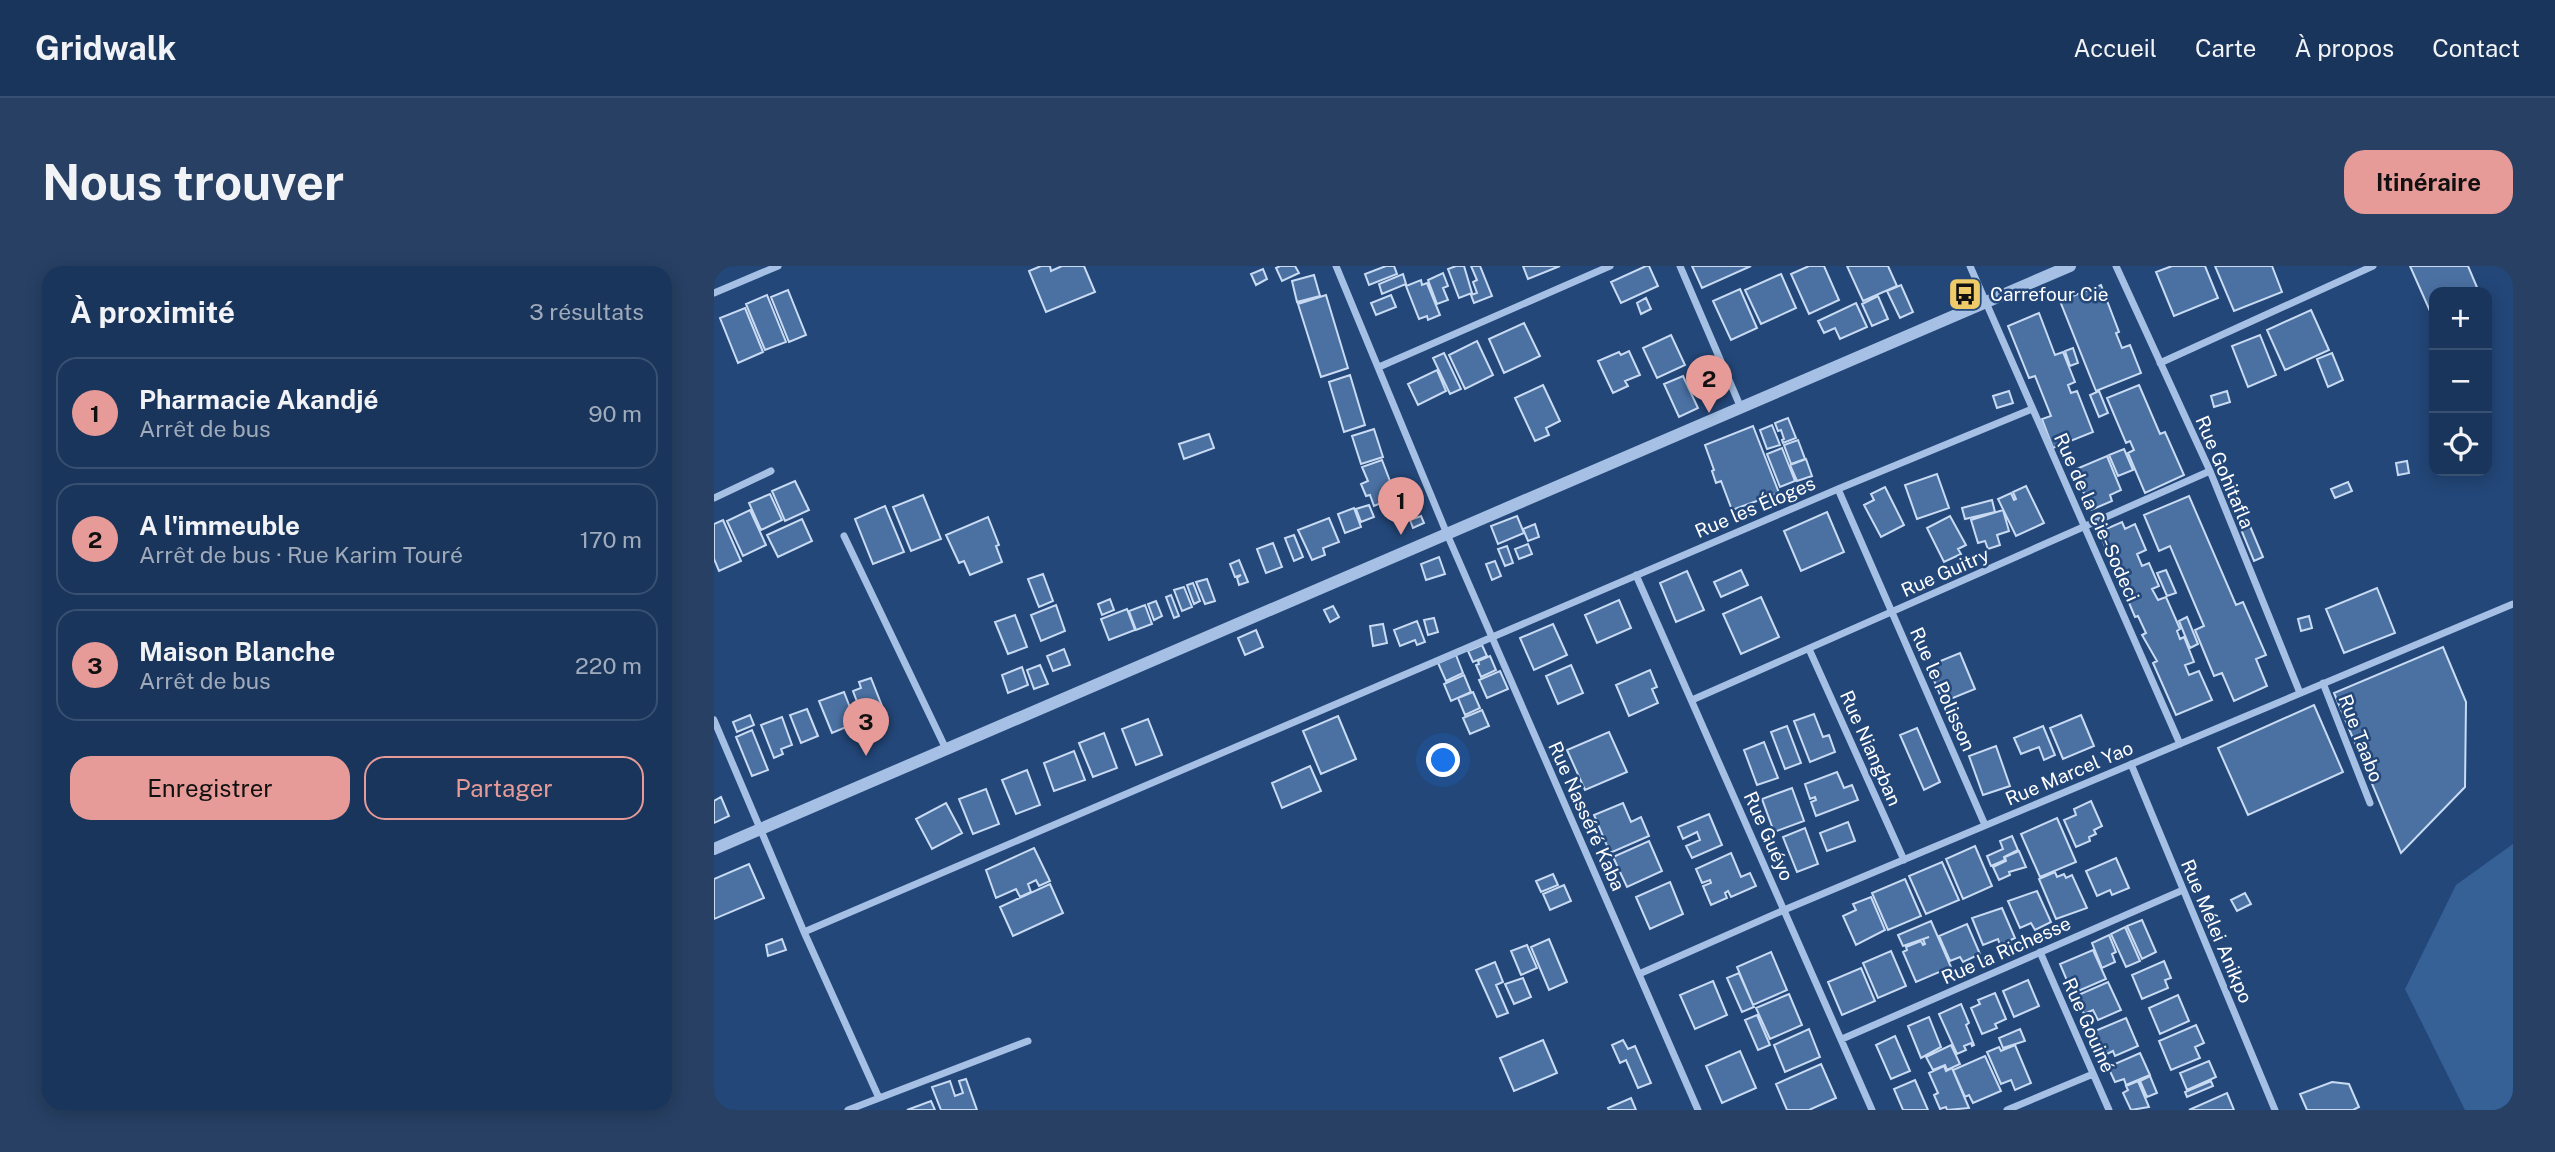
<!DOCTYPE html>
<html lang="fr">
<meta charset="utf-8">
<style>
body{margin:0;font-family:"Public Sans",sans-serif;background:#274064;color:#f1f3f6}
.controls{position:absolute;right:21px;top:21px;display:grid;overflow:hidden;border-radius:14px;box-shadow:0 4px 18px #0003}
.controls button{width:63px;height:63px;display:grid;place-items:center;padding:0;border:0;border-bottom:2px solid #385071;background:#1a355b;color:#f1f3f6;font:35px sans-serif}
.you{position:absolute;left:730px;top:495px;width:24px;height:24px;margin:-18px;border:5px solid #fff;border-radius:50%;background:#1a73e8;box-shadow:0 0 0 10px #1a73e833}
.badge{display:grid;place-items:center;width:46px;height:46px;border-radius:50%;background:#e69b98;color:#111;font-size:23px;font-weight:700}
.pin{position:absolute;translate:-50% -58px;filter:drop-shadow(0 2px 4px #0008)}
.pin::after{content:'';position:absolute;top:37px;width:24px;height:21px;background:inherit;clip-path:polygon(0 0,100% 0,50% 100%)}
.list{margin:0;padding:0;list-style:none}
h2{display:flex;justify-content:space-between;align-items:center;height:91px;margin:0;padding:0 28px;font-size:30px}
h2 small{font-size:23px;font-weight:400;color:#9fabbb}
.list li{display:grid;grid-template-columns:46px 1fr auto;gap:21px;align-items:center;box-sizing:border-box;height:112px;margin:0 14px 14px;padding:0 14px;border:2px solid #385071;border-radius:21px}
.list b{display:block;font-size:26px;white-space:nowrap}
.list p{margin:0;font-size:23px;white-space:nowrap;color:#9fabbb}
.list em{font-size:23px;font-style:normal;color:#9fabbb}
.actions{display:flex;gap:14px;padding:21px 28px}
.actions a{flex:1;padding:16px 0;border:2px solid #e69b98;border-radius:21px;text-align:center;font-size:24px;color:#e69b98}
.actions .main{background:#e69b98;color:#111}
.icon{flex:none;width:38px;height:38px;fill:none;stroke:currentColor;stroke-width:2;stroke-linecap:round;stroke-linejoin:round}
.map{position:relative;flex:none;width:1799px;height:844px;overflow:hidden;border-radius:21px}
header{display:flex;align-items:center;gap:42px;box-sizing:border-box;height:98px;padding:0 35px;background:#1a355b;border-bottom:2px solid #385071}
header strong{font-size:33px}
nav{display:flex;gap:38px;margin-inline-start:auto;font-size:24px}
.intro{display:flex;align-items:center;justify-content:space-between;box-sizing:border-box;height:168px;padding:0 42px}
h1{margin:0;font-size:49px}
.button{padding:18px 32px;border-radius:21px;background:#e69b98;color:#111;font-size:24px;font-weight:700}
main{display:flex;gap:42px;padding:0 42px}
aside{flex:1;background:#1a355b;border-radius:21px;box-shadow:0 4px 18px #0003}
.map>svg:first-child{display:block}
</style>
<header>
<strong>Gridwalk</strong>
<nav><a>Accueil</a><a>Carte</a><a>À propos</a><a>Contact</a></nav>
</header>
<div class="intro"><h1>Nous trouver</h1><a class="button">Itinéraire</a></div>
<main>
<aside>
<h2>À proximité<small>3 résultats</small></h2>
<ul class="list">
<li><span class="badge">1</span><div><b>Pharmacie Akandjé</b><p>Arrêt de bus</p></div><em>90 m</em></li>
<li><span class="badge">2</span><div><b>A l'immeuble</b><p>Arrêt de bus · Rue Karim Touré</p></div><em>170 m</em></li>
<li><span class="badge">3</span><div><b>Maison Blanche</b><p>Arrêt de bus</p></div><em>220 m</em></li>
</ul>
<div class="actions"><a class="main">Enregistrer</a><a>Partager</a></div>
</aside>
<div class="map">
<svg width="1799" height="844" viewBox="0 0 1799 844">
<rect width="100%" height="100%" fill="#234779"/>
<!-- green -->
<path fill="#366197" d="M1799 578V844H1751L1691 723 1742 619Z"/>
<!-- building -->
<path fill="#4b71a3" stroke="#c8dbf3" stroke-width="2" d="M327 0H336L337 5 348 0H370L381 26 332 46 315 5Z
M566 0H581L585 7 568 15 562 2Z
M672 0H680L683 8 655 19 651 8Z
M742 0H750L758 27 745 32 734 3Z
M757 0H766L778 30 760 37 757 29 763 27 759 16 763 14Z
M809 0H846L814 13Z
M932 0H935L944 20 907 37 897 16Z
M978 0H1037L988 22Z
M1095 0H1110L1125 34 1095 48 1077 8Z
M1133 0H1174L1183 20 1149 35Z
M1458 0H1491L1504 32 1460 50 1442 6Z
M1501 0H1558L1568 26 1520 45Z
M1696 0H1754L1765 26H1720V54Z
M549 3 553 13 542 19 537 8Z
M729 7 734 20 729 22 734 34 723 38 714 14Z
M689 8 692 18 668 28 665 18Z
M1067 8 1082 42 1047 58 1031 24Z
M600 9 606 30 583 36 578 15Z
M707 14 708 19 713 17 726 49 714 54 713 50 705 53 692 20Z
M1187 19 1199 46 1186 52 1173 25Z
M1387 19 1405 66 1402 67 1408 82 1416 79 1427 107 1382 125 1346 35Z
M1026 23 1043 62 1017 74 999 35Z
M74 24 92 69 75 76 57 31Z
M53 29 72 76 51 84 32 38Z
M612 29 634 102 607 111 584 38Z
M677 29 682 41 662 49 657 37Z
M1164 30 1174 53 1158 60 1148 38Z
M932 32 937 43 927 48 923 37Z
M1142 37 1153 61 1126 73 1121 62 1110 67 1104 55Z
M31 42 49 86 24 97 6 52Z
M1597 44 1615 84 1571 104 1553 64Z
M1325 47 1341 89 1349 86 1361 116 1354 119 1357 127 1363 125 1379 166 1339 182 1328 153 1337 150 1321 110 1315 112 1294 60Z
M810 57 826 90 790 107 775 73Z
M957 69 971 99 943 112 929 82Z
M1546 69 1562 109 1534 121 1518 80Z
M763 75 779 109 751 123 735 89Z
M1359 82 1364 97 1356 100 1351 85Z
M915 85 926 109 911 115 914 120 899 127 884 95 905 86 907 89Z
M730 87 747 123 736 128 719 92Z
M1618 87 1629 114 1614 121 1603 93Z
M723 104 732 125 704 139 694 118Z
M636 109 651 159 630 166 615 116Z
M969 110 984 142 965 151 950 118Z
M829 119 846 155 832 162 835 169 821 175 801 132Z
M1425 119 1446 168 1451 166 1470 209 1431 227 1414 187 1420 184 1416 175 1412 177 1393 132Z
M1295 125 1299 137 1283 142 1279 130Z
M1385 125 1394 147 1385 151 1376 129Z
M1513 125 1516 136 1500 141 1497 130Z
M1074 152 1082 172 1069 177 1068 174 1070 173 1067 164 1064 165 1061 157Z
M1058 159 1066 179 1053 183 1046 164Z
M1039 160 1065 227 1018 244 1007 215 1002 217 998 205 1000 204 991 179Z
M660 163 669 191 647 198 638 170Z
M495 168 500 182 470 193 465 178Z
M1084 174 1091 193 1077 198 1070 179Z
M1068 182 1081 215 1066 221 1053 188Z
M1410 183 1419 204 1404 210 1395 189Z
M1393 190 1407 224 1396 229 1398 235 1377 244 1360 204Z
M1092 193 1098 210 1083 215 1076 199Z
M668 194 682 231 660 240 656 229 652 230 647 218 654 215 648 201Z
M1693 195 1695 207 1684 209 1682 197Z
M1223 208 1235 242 1203 253 1191 219Z
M81 215 95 244 71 255 58 225Z
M1634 216 1638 225 1621 232 1617 223Z
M1312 220 1330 257 1302 270 1284 233 1297 227 1300 234 1302 233 1299 226Z
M1171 221 1190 259 1167 271 1150 239 1160 234 1157 228Z
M56 228 68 254 47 264 35 237Z
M209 229 227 273 197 285 179 241Z
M1475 230 1522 339 1529 336 1552 389 1542 393 1553 420 1520 435 1508 407 1500 410 1493 393 1481 364 1490 360 1456 280 1445 285 1430 249Z
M1278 234 1281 246 1251 253 1248 242Z
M655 239 660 251 647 256 642 243Z
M171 240 190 286 159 298 141 253Z
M640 242 647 261 631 267 624 248Z
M36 244 52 279 29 290 13 255Z
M1289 244 1295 265 1283 269 1286 279 1274 283 1271 275 1264 277 1257 254Z
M1113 246 1130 286 1087 305 1070 265Z
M707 250 710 257 699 262 696 254Z
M803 250 810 267 784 278 777 260Z
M1236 250 1252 279 1244 283 1247 288 1230 296 1213 262Z
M274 251 285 279 282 280 288 296 256 309 250 295 245 297 232 269Z
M615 252 625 276 609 282 611 289 598 294 584 264Z
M88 253 98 275 64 291 53 269Z
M1533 253 1549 291 1540 295 1524 256Z
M9 254 27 295 5 305 0 293V258Z
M1408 256 1411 263 1421 258 1432 284 1423 288 1428 300 1435 297 1445 320 1438 323 1444 334 1452 331 1466 363 1463 365 1466 373 1470 371 1480 396 1471 399 1475 409 1485 405 1498 434 1462 449 1439 397 1443 395 1428 369 1432 367 1424 350 1421 351 1385 266Z
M821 258 825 271 814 275 809 263Z
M580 269 589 291 580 295 571 272Z
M559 277 568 301 552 307 543 283Z
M814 278 818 288 805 293 801 283Z
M793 280 799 297 791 300 784 283Z
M725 291 731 308 712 314 707 298Z
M525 294 534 316 525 319 523 312 527 309 521 311 516 298Z
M781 295 787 310 778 314 772 298Z
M1027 304 1034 319 1007 331 1000 316Z
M1452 304 1462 327 1453 330 1443 307Z
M973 305 990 344 962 356 946 317Z
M329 308 339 335 325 341 314 313Z
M493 313 501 335 491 338 482 316Z
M479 317 486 335 480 338 473 319Z
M470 321 478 341 468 345 460 324Z
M1663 322 1681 367 1630 387 1612 343Z
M457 329 465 350 460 352 452 331Z
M1047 331 1065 371 1027 388 1009 348Z
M396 333 400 344 388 349 384 338Z
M905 334 917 362 883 377 871 349Z
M442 335 448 350 440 354 434 338Z
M342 339 351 365 327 375 317 349Z
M431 339 438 358 422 364 415 345Z
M619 340 625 351 616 356 610 344Z
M413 343 421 364 395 374 387 353Z
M301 349 313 381 294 388 281 356Z
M1595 350 1598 362 1587 365 1584 353Z
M1473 351 1484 378 1476 382 1465 355Z
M720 352 724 366 714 369 710 354Z
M703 355 711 376 703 379 701 374 686 380 680 364Z
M669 358 673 377 659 380 656 360Z
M839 358 853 389 820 404 806 372Z
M542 364 549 381 531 389 524 372Z
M768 379 773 390 759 396 754 385Z
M1729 381 1752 436 1751 521 1687 587 1620 427Z
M350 383 356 399 339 405 333 390Z
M1246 387 1261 423 1229 436 1214 400Z
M742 389 749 407 732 415 724 397Z
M776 390 782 404 767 411 762 399 765 398 764 395Z
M326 399 334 418 320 423 313 404Z
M857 399 869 427 844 438 832 410Z
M308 401 314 419 294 427 288 409Z
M936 404 943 421 938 423 944 437 915 450 902 419Z
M786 405 794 423 773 432 765 414Z
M750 409 757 426 737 435 730 418Z
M157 412 168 440 148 449 139 425 147 422 145 416Z
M130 426 142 457 118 467 105 435Z
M759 426 766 442 751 449 744 432Z
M1600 439 1629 506 1534 549 1504 482Z
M93 443 104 470 87 477 76 449Z
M768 444 775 460 756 468 749 452Z
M1100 448 1109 471 1115 469 1121 486 1096 496 1080 455Z
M36 449 40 459 23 466 19 456Z
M1367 449 1380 480 1349 493 1336 462Z
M624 450 642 493 607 508 589 465Z
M68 451 78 479 67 483 69 488 60 492 47 459Z
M434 453 448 489 422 499 408 463Z
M1073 460 1087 497 1071 503 1057 466Z
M1329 460 1341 489 1330 494 1325 481 1307 488 1300 472Z
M1203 462 1226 516 1210 524 1186 469Z
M38 464 54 504 38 510 22 471Z
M895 466 913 506 871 524 853 484Z
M390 467 403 502 379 511 365 477Z
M1050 476 1064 512 1043 519 1030 484Z
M1282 480 1296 520 1269 529 1255 490Z
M360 485 371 514 340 525 330 497Z
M596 500 607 525 568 542 558 517Z
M313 504 326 539 302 548 288 514Z
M1123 506 1130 522 1138 519 1144 534 1102 550 1097 536 1102 534 1101 531 1096 533 1091 518Z
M1078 522 1090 555 1060 566 1048 533Z
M272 523 285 558 259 568 245 533Z
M7 531 15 550 0 557V535Z
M1377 535 1388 560 1380 564 1382 568 1375 571 1376 575 1362 581 1350 554 1362 549 1360 543Z
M232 537 248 567 218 583 202 553Z
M909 537 917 556 927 551 935 570 896 587 880 549Z
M995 548 1008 579 978 592 972 580 986 574 983 566 969 573 964 561Z
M1343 552 1362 596 1326 611 1307 568Z
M1134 556 1141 575 1113 585 1106 567Z
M1091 562 1104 598 1083 606 1069 571Z
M1298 570 1304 584 1290 591 1291 594 1277 600 1273 590 1289 583 1286 575Z
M935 575 948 605 913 621 899 591Z
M1261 580 1278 620 1249 633 1232 593Z
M320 582 336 615 325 620 322 614 314 618 317 626 306 631 302 623 282 632 272 604Z
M1305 585 1312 601 1295 606 1296 609 1285 614 1279 601 1292 595 1291 591Z
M1017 587 1027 611 1036 607 1042 620 1017 631 1014 625 1011 627 1013 632 997 639 989 620 997 617 996 614 988 617 982 603Z
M1402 592 1415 622 1398 629 1396 624 1383 630 1372 605Z
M1228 596 1245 634 1212 648 1195 610Z
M35 598 50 632 0 653V613Z
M1341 606 1343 611 1350 608 1352 612 1358 609 1373 642 1342 653 1325 613Z
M839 608 844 619 827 626 822 615Z
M1191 613 1207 650 1174 664 1158 627Z
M956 616 969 648 936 663 922 631Z
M336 618 349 647 299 670 286 641Z
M850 619 857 635 836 644 829 628Z
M1323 625 1337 656 1321 664 1317 657 1306 662 1294 635Z
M1531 627 1537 638 1523 645 1517 634Z
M1157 631 1171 664 1142 679 1129 650 1142 644 1139 638Z
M1288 642 1301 672 1286 679 1284 673 1269 679 1258 652Z
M1428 654 1442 686 1428 693 1413 660Z
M1217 655 1237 701 1202 716 1189 686 1193 684 1192 681 1207 675 1209 679 1211 678 1209 673 1215 671 1189 680 1184 669Z
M1253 658 1266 688 1249 696 1246 691 1236 695 1225 670Z
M1411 661 1426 695 1412 701 1397 668Z
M1395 669 1402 686 1398 688 1401 696 1388 702 1378 677Z
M68 673 72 684 54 690 52 679Z
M835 673 853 716 835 724 817 681Z
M813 679 823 702 807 709 797 685Z
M1379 684 1392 713 1362 726 1357 715 1354 717 1346 698Z
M1177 685 1192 720 1164 732 1149 697Z
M1057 686 1073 724 1039 739 1023 701Z
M1450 695 1457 712 1451 714 1454 722 1428 733 1418 709Z
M781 696 789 716 782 719 794 747 783 751 762 704Z
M1147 702 1161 735 1128 749 1114 716Z
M1025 707 1040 741 1028 746 1013 712Z
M809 712 817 731 800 738 791 718Z
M1314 714 1325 740 1300 751 1289 725Z
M999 715 1013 749 981 763 966 729Z
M1394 716 1407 744 1384 754 1379 744 1370 748 1362 730Z
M1281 727 1292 753 1281 758 1283 762 1268 768 1257 742 1266 738 1264 734Z
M1075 728 1088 759 1056 773 1042 742Z
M1464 729 1475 755 1446 768 1435 742Z
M1247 738 1255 757 1252 759 1260 779 1258 780 1257 777 1250 780 1252 784 1243 788 1225 748Z
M1043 749 1056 779 1044 784 1031 754Z
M1215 751 1227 781 1207 792 1194 760Z
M1412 752 1424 780 1401 790 1399 785 1391 789 1381 765Z
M1482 759 1490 777 1481 781 1486 792 1457 804 1445 775Z
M1095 763 1106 791 1071 806 1060 779Z
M1306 763 1311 775 1289 782 1285 772Z
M1181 770 1196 805 1177 813 1162 779Z
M829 774 843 807 800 825 786 792Z
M909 774 914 783 921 780 937 817 924 822 912 794 906 797 898 779Z
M1237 779 1246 798 1233 804 1231 799 1219 804 1212 791Z
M1301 779 1317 817 1301 824 1297 814 1287 818 1273 786 1285 781 1287 785Z
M1026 785 1042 822 1008 837 992 800Z
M1426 787 1436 809 1412 819 1410 813 1401 816 1394 801Z
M1271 790 1287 825 1259 837 1255 829 1251 831 1239 804Z
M1495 795 1502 811 1473 824 1466 807Z
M1107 798 1122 832 1095 844H1073L1062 818Z
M1230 800 1232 805 1238 802 1255 842 1233 844 1232 841 1226 843 1220 829 1224 827 1215 807Z
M1436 810 1443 827 1433 831 1426 815Z
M252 813 263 844H227L218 821 236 815 241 830 249 827 245 815Z
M1201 814 1214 844H1189L1180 823Z
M1424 815 1435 841 1417 844 1409 827 1414 824 1412 820Z
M1497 815 1499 820 1473 831 1471 826Z
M1618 816 1635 818 1645 841 1639 844H1593L1586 828Z
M1513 827 1520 844H1475Z
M917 832 922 844H895L894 842Z
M217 835 221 844H193Z"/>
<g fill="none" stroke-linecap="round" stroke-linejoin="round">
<!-- minor -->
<path stroke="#a5c0e4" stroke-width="7" d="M622 0 733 268 984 844
M966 0 1027 142
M1256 0 1466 478
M1402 0 1496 205 1586 427
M0 27 64 0
M1446 97 1659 0
M665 101 896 0
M1124 223 1271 559
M0 232 57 205
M130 270 232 483
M922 309 1158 844
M1095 383 1190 594
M1609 417 1656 537
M978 434 1496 205
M0 454 90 666 1124 223 1318 143
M1417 498 1561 844
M90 666 165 832
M1326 686 1395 844
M925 708 1070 644 1799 338
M1128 773 1469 624
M134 844 314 775
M1293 844 1379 808"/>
<!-- tertiary -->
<path stroke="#a5c0e4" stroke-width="12" d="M0 583 1356 0"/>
</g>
<!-- icons -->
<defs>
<g id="bus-square" transform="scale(1.75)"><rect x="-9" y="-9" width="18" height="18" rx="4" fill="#efca68" stroke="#234779"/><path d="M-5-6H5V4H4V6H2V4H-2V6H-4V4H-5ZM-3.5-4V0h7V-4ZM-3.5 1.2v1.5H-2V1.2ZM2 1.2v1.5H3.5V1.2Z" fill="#111"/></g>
</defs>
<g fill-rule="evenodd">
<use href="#bus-square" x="1251" y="28"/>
</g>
<g text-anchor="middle" stroke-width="5" stroke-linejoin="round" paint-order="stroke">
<!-- poi labels -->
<g font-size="19" fill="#fff" stroke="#234779" text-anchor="start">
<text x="1276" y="35">Carrefour Cie</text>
</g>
<!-- street labels -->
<g font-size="19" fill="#fff" stroke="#234779">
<text transform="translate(1511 206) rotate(67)" y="7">Rue Gohitafla</text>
<text transform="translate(1041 241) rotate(-23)" y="7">Rue les Éloges</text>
<text transform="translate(1383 251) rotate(66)" y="7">Rue de la Cie-Sodeci</text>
<text transform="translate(1231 306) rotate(-24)" y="7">Rue Guitry</text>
<text transform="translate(1229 423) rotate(66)" y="7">Rue le Polisson</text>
<text transform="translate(1647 472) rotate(69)" y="7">Rue Taabo</text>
<text transform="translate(1157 482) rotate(66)" y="7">Rue Niangban</text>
<text transform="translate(1355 507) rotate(-23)" y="7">Rue Marcel Yao</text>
<text transform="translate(873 550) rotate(66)" y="7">Rue Nasséré Kaba</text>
<text transform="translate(1055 570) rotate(66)" y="7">Rue Guéyo</text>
<text transform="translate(1503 665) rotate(67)" y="7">Rue Mélei Anikpo</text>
<text transform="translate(1292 684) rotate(-24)" y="7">Rue la Richesse</text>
<text transform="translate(1375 759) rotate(66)" y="7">Rue Gouiné</text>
</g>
</g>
</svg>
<div class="controls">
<button>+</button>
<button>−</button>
<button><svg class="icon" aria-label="locate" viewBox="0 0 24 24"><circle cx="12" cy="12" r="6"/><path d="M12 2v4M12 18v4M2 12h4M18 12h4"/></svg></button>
</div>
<div class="you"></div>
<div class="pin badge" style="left:687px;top:269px">1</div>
<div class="pin badge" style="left:995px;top:147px">2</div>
<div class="pin badge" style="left:152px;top:490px">3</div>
</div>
</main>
